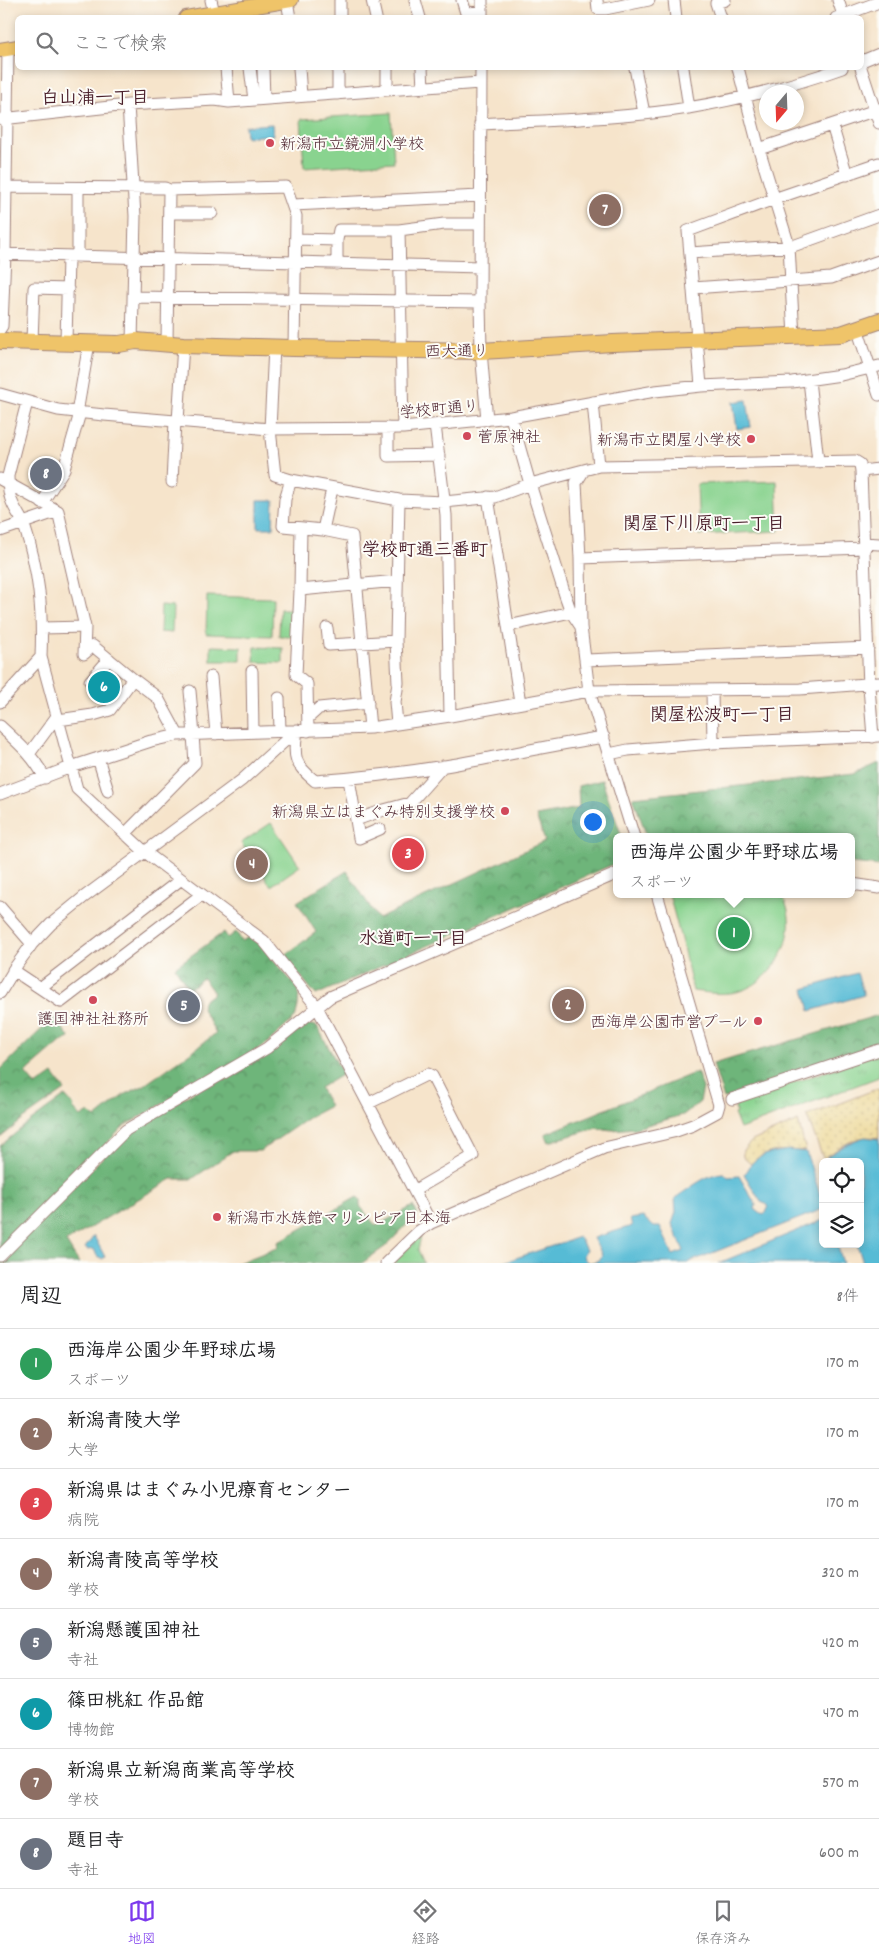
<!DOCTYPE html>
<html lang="ja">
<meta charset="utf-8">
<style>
body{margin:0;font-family:Dekko,"Klee One",sans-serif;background:#f6f6f6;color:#202124}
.controls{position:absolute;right:15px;bottom:15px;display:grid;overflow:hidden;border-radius:8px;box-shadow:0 2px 8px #0003}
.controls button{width:45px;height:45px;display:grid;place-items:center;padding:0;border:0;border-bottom:1px solid #e0e0e0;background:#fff;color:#202124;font:25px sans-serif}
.compass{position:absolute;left:759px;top:85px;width:45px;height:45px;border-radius:50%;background:#fff;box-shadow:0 2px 8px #0003;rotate:199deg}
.you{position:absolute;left:592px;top:821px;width:18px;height:18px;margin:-12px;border:4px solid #fff;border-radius:50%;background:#1a73e8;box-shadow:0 0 0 8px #1a73e833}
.badge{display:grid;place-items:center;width:32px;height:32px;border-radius:50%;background:#7c3aed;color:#fff;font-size:16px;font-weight:700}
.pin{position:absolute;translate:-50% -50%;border:2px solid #fff;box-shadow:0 1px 5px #0006}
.popup{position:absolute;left:613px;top:833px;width:242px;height:65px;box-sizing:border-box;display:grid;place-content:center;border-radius:8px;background:#fff;filter:drop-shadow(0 1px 4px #0005);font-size:16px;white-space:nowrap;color:#757577}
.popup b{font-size:19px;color:#202124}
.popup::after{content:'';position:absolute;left:50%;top:100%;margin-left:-10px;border:10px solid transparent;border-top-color:#fff}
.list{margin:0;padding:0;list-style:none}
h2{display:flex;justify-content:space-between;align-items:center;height:65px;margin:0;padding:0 20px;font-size:21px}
h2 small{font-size:16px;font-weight:400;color:#757577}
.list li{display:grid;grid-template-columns:32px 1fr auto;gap:15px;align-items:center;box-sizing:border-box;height:70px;padding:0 20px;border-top:1px solid #e0e0e0}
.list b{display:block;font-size:19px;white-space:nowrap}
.list p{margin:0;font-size:16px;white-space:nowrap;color:#757577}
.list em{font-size:16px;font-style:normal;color:#757577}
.icon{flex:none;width:28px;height:28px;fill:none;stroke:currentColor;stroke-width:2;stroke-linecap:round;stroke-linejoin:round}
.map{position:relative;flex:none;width:879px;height:1263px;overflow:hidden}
.search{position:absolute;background:#fff;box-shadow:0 2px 8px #0003;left:15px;right:15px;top:15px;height:55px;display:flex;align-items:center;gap:12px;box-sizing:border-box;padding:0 18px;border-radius:8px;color:#757577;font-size:19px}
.sheet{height:625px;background:#fff}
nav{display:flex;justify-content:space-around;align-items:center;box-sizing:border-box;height:70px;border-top:1px solid #e0e0e0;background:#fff;font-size:14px;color:#757577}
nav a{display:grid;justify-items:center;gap:2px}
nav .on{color:#7c3aed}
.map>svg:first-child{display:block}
</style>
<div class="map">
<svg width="879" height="1263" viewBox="0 0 879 1263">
<defs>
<pattern id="grass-tufts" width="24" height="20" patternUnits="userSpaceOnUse" patternTransform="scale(1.25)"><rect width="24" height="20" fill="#89d38f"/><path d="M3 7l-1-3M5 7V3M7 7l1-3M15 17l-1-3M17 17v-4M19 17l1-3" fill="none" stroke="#78b57c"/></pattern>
<pattern id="forest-crowns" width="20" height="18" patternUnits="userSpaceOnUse" patternTransform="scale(1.25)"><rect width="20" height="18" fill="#6eb57a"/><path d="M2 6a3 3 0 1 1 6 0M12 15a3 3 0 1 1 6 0" fill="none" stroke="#5c9364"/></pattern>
<pattern id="sand-dots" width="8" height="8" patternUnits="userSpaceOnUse" patternTransform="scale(1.25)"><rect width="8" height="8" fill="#eeda9e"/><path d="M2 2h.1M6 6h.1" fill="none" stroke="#cebb88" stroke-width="1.8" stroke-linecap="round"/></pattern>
</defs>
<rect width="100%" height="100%" fill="#fdfcf7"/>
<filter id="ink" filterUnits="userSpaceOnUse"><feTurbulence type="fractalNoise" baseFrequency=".02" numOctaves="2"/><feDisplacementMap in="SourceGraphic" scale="10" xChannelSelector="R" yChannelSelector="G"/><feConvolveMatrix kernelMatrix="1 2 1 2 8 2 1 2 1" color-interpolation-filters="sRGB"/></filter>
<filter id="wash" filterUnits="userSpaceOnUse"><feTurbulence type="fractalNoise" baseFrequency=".0096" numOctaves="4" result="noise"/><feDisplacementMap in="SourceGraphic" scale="20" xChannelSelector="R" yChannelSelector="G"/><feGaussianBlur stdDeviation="1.12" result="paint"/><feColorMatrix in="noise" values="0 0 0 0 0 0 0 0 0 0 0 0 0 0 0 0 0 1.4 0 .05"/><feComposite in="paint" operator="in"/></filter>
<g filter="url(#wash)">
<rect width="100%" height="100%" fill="#f6e4cb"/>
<!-- grass -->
<path fill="url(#grass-tufts)" stroke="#6a795d" d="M879 1053V1077L740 1129 734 1114 736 1113 735 1108 738 1102Z
M421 1236 418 1250 424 1263H391Z"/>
<!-- forest -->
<path fill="url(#forest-crowns)" stroke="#5c6a52" d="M879 763V866L852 863V837H647L633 797 855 774Z
M602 780 622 837H616V863L316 995 284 956 316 932 297 902 347 871 378 919 545 841 536 816 579 808 578 786Z
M224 932 228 938 236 932 242 941 250 937 260 944 299 990 298 1006 295 1018 264 1046 124 1126 0 1251V1146L28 1123 65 1096 74 1106 73 1108 81 1117 89 1112 95 1118 125 1094 143 1086 194 1050 216 1033 202 1009 203 1001 214 993 203 978 189 989 175 967Z
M879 1015V1047L724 1099 713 1064Z
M54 1017 70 1038 61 1042 25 1073 36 1086 53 1074 65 1090 25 1118 0 1138V1070Z
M305 1024 317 1026 343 1074 320 1088 330 1106 311 1116 260 1151H233L192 1179H172L66 1242 79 1263H0V1261L128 1132Z
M697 1072 703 1088 700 1102 683 1115 636 1128 612 1130 596 1128 549 1142 545 1134Z
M357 1197 360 1201V1206L376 1226 413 1206 417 1214 386 1246 362 1263H238L279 1247 278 1242Z"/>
<!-- sand -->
<path fill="url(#sand-dots)" stroke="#9c7c64" d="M879 1088V1138C854 1134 844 1146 823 1158L807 1116Z
M798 1121 806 1151C786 1150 767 1148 751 1164L743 1157V1150L752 1141Z"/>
<!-- pitch -->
<path fill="#89d38f" stroke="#6a795d" d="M391 113 394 162 304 168 301 119Z
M777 481 779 531 699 535 697 484Z
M207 596 273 598 272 636 206 634Z
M161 606 173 607 172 633 160 632Z
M280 609H293L291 636H279Z
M211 646 241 647V661H211Z
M255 647 283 648V663L254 662Z
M271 823 300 866 271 886 241 843Z
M669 894H781C803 929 778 977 743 990 727 996 709 993 693 991L683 947Z"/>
<!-- water -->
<path fill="#57bbd5" stroke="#506d80" d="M272 124 273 135 246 137 245 126Z
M747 400 751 427 737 429 733 402Z
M258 500H274L273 528H258Z
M857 973 864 995 810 1011 804 989Z
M865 1137 879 1139V1263H863L857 1244H860V1162H829L827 1156C840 1149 850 1141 865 1137Z
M789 1150 806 1152 823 1203V1209L687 1263H589L599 1260 602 1256C600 1249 596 1245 593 1238L632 1226 630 1219 643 1217 654 1227H660L673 1255 684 1251 672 1224 676 1212 675 1198C689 1189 707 1173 724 1173L728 1177 739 1176 756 1205 755 1209 763 1215 766 1213 768 1208 766 1204 761 1202 744 1174C749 1171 749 1165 754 1161 764 1153 776 1152 789 1150Z
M823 1220V1244H837L843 1263H719Z
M94 1236 105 1257 103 1259 97 1256 94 1249 87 1250 85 1248Z
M579 1237 586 1250 583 1255 584 1259 589 1263H501Z"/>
</g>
<g filter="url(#ink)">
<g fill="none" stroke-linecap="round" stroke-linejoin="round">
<!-- minor casing -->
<g stroke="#a0827b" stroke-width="13">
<path id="minor" d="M211 0 214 13
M372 0 376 18
M415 0 420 18
M462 0 466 13 482 12
M597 0 598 9H605L649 0
M674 0 676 18
M838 0 844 18
M287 1 290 18
M340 18V0
M482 18V0
M721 18 716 3 725 0
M836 18 879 2
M862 61 879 54
M250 68 254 100
M263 68 264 99
M299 68 301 96
M387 68V90
M422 68 423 88
M481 68 480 302 481 351 487 420
M635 68 644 113
M683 68 689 108
M738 68 759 149
M861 68 879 123
M338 94V68
M229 102 480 83
M128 105 135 216 132 342
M2 119 128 105 215 100 229 102 226 68
M480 124C548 120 622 119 688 108 741 99 792 86 842 68
M832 125 847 175
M6 187 165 188 169 190 286 187 296 216 294 348
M293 205 480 196
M169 213H212
M399 230 403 428
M296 239 337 240 339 230H399L444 224H480
M690 253 793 246 879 215
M0 254 480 267
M78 257V189
M337 264V240
M693 288 831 278 879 261
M134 297 480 302
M857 328 879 395
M0 329 2 326 5 254 8 49
M794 337 789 246 759 149 879 109
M32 341 34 288 68 289
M66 342 68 257
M167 344 169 190
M274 347 270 429 275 475 291 480 399 500 444 502 495 497 530 484 599 466 855 461 860 464 861 471 869 687 873 737
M809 380 818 461
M701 386 688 231 774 199 879 163
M0 394 58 410 104 415 270 429 403 428 511 417 655 391 701 386 792 382 841 375 879 366
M27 402 8 476C8 483 9 495 12 502 15 510 21 517 24 525 39 570 43 611 41 657
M593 402 599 466
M77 413 89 343
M511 417 530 484 565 595 571 612 581 627
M178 421 183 345
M435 425 446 515 450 716
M388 428V456L439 455
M584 470 576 483 580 558 581 627 589 691 634 837
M861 471 879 469
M0 479 58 511
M291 480 285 499 283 526 323 530
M172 482 175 421
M332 489 323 530 352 536 370 728
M488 497 520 703
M42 503 64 469 80 413
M58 511 85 627 84 654 93 646 133 679 158 698 178 735
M301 528 300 590 296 675 307 684 308 731
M0 531 58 511
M864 543 879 544
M580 558 865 548
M300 590 397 581
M508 626 571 612
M42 628 85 627
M327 628 329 645 396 641
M586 660 868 648
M252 671 253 732
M211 677 216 734
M90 681 109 659
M712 690 713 743
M190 691 194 735
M279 698 280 731
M0 702 41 657 77 789 145 852 264 941 317 1007 431 1223
M308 718 319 708 368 703
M58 720 93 715 110 710 133 679
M397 724 395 702 398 683 396 641 399 500
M0 726C18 743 33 755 45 778
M297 730C293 758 294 764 315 781 359 778 402 773 445 766 498 757 551 745 604 737
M29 754 57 716
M609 754 628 750 713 743 879 736
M98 758 108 791
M349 779 356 820 384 810 410 803 443 766
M0 794 71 767 151 741 178 735 370 728 450 716 589 691 800 689 879 683
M356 820 359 838 380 829
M125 834 195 763 193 735
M852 884 879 888
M0 907 32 944 28 950
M13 970 32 944 51 924 84 897 242 780 297 730
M13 970 61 1002 201 895
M40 988 180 880
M0 993 17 965
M732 1099 879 1050
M369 1103 428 1074 432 1076 473 1156 415 1190
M0 1256 126 1130 267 1048 330 997 616 874
M386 1263 419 1231 431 1223 604 1148 673 1132 693 1125 717 1112 719 1105 657 894"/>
</g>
<!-- major casing -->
<g stroke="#a0827b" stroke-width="16">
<path id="major" d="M186 18 291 0
M0 50 18 47"/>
</g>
<!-- highway casing -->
<g stroke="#a0827b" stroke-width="18">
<path id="highway" d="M0 341 119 344 136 341 183 345 294 348 481 351 613 343 841 334 879 321"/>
</g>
<!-- minor -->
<use href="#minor" stroke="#fff" stroke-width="11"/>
<!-- major -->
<use href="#major" stroke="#efc469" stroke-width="14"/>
<!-- highway -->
<use href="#highway" stroke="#efc469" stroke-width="16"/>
</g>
</g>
<!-- markers -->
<g fill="#d1495b" stroke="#fdfcf7" stroke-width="2">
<circle cx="270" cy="143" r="5"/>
<circle cx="467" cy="436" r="5"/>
<circle cx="751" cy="439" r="5"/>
<circle cx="505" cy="811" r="5"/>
<circle cx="93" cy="1000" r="5"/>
<circle cx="758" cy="1021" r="5"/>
<circle cx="217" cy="1217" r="5"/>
</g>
<g text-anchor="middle" stroke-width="4" stroke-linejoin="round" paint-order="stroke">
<!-- poi labels -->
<g font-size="16" fill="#4a1f2b" stroke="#fdfcf7" text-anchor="start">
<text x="280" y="149">新潟市立鏡淵小学校</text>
<text x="477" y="442">菅原神社</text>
<text x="741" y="445" text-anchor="end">新潟市立関屋小学校</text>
<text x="495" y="817" text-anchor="end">新潟県立はまぐみ特別支援学校</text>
<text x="93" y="1024" text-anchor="middle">護国神社社務所</text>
<text x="748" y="1027" text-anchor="end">西海岸公園市営プール</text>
<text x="227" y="1223">新潟市水族館マリンピア日本海</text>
</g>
<!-- street labels -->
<g font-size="16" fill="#4a1f2b" stroke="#fdfcf7">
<text transform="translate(457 350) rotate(-1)" y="6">西大通り</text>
<text transform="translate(439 408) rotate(-5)" y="6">学校町通り</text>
</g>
<!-- neighbourhood labels -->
<g font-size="18" font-weight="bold" fill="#4a1f2b" stroke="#fdfcf7">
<text x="95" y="103">白山浦一丁目</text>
<text x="704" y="529">関屋下川原町一丁目</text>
<text x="425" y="555">学校町通三番町</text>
<text x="722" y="720">関屋松波町一丁目</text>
<text x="413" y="944">水道町一丁目</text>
</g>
</g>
</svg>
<div class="controls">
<button><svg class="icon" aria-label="locate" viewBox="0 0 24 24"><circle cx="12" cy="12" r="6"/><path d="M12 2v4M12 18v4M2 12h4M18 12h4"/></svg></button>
<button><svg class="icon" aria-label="layers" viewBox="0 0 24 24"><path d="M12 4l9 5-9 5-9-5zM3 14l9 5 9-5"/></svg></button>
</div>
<svg class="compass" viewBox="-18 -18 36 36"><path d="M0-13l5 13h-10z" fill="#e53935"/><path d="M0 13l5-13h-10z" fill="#757577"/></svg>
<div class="you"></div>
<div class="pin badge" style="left:734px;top:933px;background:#2e9e5b">1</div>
<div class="popup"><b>西海岸公園少年野球広場</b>スポーツ</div>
<div class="pin badge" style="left:568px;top:1005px;background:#8d6e63">2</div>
<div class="pin badge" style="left:408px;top:854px;background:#e0444e">3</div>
<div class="pin badge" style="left:252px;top:864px;background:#8d6e63">4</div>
<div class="pin badge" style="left:184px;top:1006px;background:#6b7280">5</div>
<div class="pin badge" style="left:104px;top:687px;background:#0f9aa8">6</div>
<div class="pin badge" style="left:605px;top:210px;background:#8d6e63">7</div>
<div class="pin badge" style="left:46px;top:474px;background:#6b7280">8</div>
<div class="search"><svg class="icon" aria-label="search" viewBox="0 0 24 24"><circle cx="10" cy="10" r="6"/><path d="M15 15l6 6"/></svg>ここで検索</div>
</div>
<section class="sheet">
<h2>周辺<small>8件</small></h2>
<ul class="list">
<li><span class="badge" style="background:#2e9e5b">1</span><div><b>西海岸公園少年野球広場</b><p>スポーツ</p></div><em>170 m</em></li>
<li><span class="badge" style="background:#8d6e63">2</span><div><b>新潟青陵大学</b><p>大学</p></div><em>170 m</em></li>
<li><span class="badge" style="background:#e0444e">3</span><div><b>新潟県はまぐみ小児療育センター</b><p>病院</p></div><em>170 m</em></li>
<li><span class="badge" style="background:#8d6e63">4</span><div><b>新潟青陵高等学校</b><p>学校</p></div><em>320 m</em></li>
<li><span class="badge" style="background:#6b7280">5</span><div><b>新潟懸護国神社</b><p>寺社</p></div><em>420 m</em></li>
<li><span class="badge" style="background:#0f9aa8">6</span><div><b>篠田桃紅 作品館</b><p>博物館</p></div><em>470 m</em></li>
<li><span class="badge" style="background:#8d6e63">7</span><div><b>新潟県立新潟商業高等学校</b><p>学校</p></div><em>570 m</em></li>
<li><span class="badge" style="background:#6b7280">8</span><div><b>題目寺</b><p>寺社</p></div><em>600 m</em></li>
</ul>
</section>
<nav>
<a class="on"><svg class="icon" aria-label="map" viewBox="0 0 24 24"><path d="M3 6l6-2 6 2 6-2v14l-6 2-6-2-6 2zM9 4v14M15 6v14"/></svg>地図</a>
<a><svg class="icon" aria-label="directions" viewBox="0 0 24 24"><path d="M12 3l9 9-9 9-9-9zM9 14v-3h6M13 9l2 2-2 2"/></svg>経路</a>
<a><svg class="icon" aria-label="saved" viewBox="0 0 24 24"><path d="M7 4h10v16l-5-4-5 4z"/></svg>保存済み</a>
</nav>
